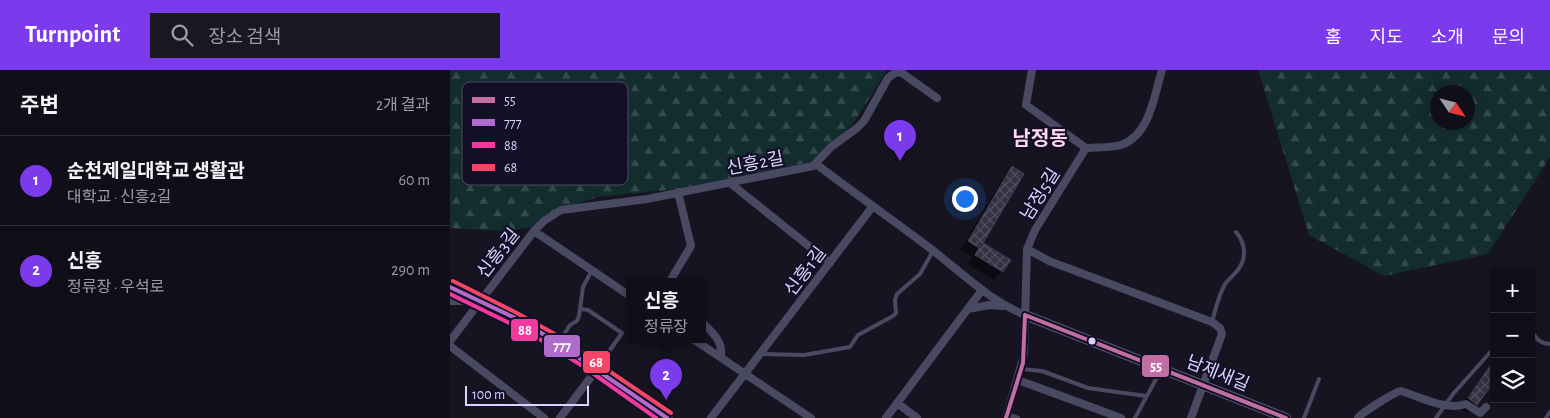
<!DOCTYPE html>
<html lang="ko">
<meta charset="utf-8">
<style>
body{margin:0;font-family:"Alegreya Sans","Noto Sans KR",sans-serif;background:#191822;color:#f1f3f6}
.controls{position:absolute;right:15px;bottom:15px;display:grid;overflow:hidden;border-radius:0px;box-shadow:0 2px 12px #0003}
.controls button{width:45px;height:45px;display:grid;place-items:center;padding:0;border:0;border-bottom:1px solid #302f38;background:#100f19;color:#f1f3f6;font:25px sans-serif}
.compass{position:absolute;left:980px;top:15px;width:45px;height:45px;border-radius:50%;background:#100f19;box-shadow:0 2px 12px #0003;rotate:125deg}
.scale{position:absolute;left:15px;bottom:12px;width:124px;box-sizing:border-box;padding-left:5px;border:2px solid #d9d4ff;border-top:0;font-size:14px;line-height:18px;white-space:nowrap;color:#d9d4ff;-webkit-text-stroke:4px #130f26;paint-order:stroke}
.you{position:absolute;left:514px;top:128px;width:18px;height:18px;margin:-12px;border:4px solid #fff;border-radius:50%;background:#1a73e8;box-shadow:0 0 0 8px #1a73e833}
.badge{display:grid;place-items:center;width:32px;height:32px;border-radius:50%;background:#7c3aed;color:#fff;font-size:16px;font-weight:700}
.pin{position:absolute;translate:-50% -41px;filter:drop-shadow(0 1px 2px #0008)}
.pin::after{content:'';position:absolute;top:26px;width:18px;height:15px;background:inherit;clip-path:polygon(0 0,100% 0,50% 100%)}
.popup{position:absolute;left:176px;top:208px;width:80px;height:65px;box-sizing:border-box;display:grid;place-content:center;border-radius:0px;background:#100f19;filter:drop-shadow(0 1px 4px #0005);font-size:16px;white-space:nowrap;color:#9c9ca2}
.popup b{font-size:19px;color:#f1f3f6}
.popup::after{content:'';position:absolute;left:50%;top:100%;margin-left:-10px;border:10px solid transparent;border-top-color:#100f19}
.list{margin:0;padding:0;list-style:none}
h2{display:flex;justify-content:space-between;align-items:center;height:65px;margin:0;padding:0 20px;font-size:21px}
h2 small{font-size:16px;font-weight:400;color:#9c9ca2}
.list li{display:grid;grid-template-columns:32px 1fr auto;gap:15px;align-items:center;box-sizing:border-box;height:90px;padding:0 20px;border-top:1px solid #302f38}
.list b{display:block;font-size:19px;white-space:nowrap}
.list p{margin:0;font-size:16px;white-space:nowrap;color:#9c9ca2}
.list em{font-size:16px;font-style:normal;color:#9c9ca2}
.icon{flex:none;width:28px;height:28px;fill:none;stroke:currentColor;stroke-width:2;stroke-linecap:round;stroke-linejoin:round}
.map{position:relative;flex:none;width:1100px;height:348px;overflow:hidden}
header{display:flex;align-items:center;gap:30px;box-sizing:border-box;height:70px;padding:0 25px;background:#7c3aed;color:#fff}
header strong{font-size:24px}
nav{display:flex;gap:28px;margin-inline-start:auto;font-size:18px}
.search{width:350px;height:45px;background:#191822;display:flex;align-items:center;gap:12px;box-sizing:border-box;padding:0 18px;border-radius:0px;color:#9c9ca2;font-size:19px}
main{display:flex}
aside{flex:1;background:#100f19}
.map>svg:first-child{display:block}
</style>
<header>
<strong>Turnpoint</strong>
<div class="search"><svg class="icon" aria-label="search" viewBox="0 0 24 24"><circle cx="10" cy="10" r="6"/><path d="M15 15l6 6"/></svg>장소 검색</div>
<nav><a>홈</a><a>지도</a><a>소개</a><a>문의</a></nav>
</header>
<main>
<aside>
<h2>주변<small>2개 결과</small></h2>
<ul class="list">
<li><span class="badge">1</span><div><b>순천제일대학교 생활관</b><p>대학교 · 신흥2길</p></div><em>60 m</em></li>
<li><span class="badge">2</span><div><b>신흥</b><p>정류장 · 우석로</p></div><em>290 m</em></li>
</ul>
</aside>
<div class="map">
<svg width="1100" height="348" viewBox="0 0 1100 348">
<defs>
<pattern id="forest-firs" width="22" height="20" patternUnits="userSpaceOnUse" patternTransform="scale(1.25)"><rect width="22" height="20" fill="#132c2d"/><path d="M5 1l3.5 6h-7zM16 11l3.5 6h-7z" fill="#354a4c"/></pattern>
<pattern id="building-cross-hatch" width="8" height="8" patternUnits="userSpaceOnUse" patternTransform="scale(1.25)"><rect width="8" height="8" fill="#343243"/><path d="M0 0l8 8M0 8l8-8" fill="none" stroke="#514f5f"/></pattern>
</defs>
<rect width="100%" height="100%" fill="#161421"/>
<!-- forest -->
<path fill="url(#forest-firs)" fill-rule="evenodd" d="M0 0H437L403 54 361 92 227 119 147 127 111 140 89 156 56 161 0 158Z
M808 0H1100V87L1038 184 934 206 859 165ZM988 22H1018V52H988Z"/>
<!-- shadow -->
<path fill="#0007" d="M563 98 531 174 552 201 544 210 517 194 522 187 510 180 554 107Z
M1044 296V315L1041 314 1026 334 1017 343 1010 338 1032 307Z"/>
<!-- building -->
<path fill="url(#building-cross-hatch)" stroke="#433f54" d="M562 96 574 104 533 173 561 190 553 202 525 185 529 178 518 171Z
M1040 296 1044 297V312L1027 335 1018 328Z"/>
<g fill="none" stroke-linecap="round" stroke-linejoin="round">
<!-- lane -->
<path stroke="#4a4962" stroke-width="4" d="M131 239 138 240 172 263 148 297
M762 252C765 240 768 228 774 216 777 210 783 206 787 201 797 189 796 174 786 162
M1081 261C1087 269 1090 274 1100 274
M109 272 120 255 127 251 129 246 133 217 142 200
M310 284 354 285 400 277 408 265 443 246 446 243 445 230 447 224 470 204 483 181
M571 299 592 301 638 318 696 326
M557 344 568 348
M685 348 706 309 715 303
M854 348 869 309
M986 348 1003 324 1044 278
M1096 348 1100 342"/>
<!-- street -->
<path stroke="#4a4962" stroke-width="8" d="M636 78C647 77 660 78 671 75 700 65 704 26 712 0
M366 94C404 123 443 150 481 179 512 203 539 230 575 245
M280 113 380 193
M84 161 94 151 111 140 197 129 363 96 381 77 407 58 414 51 438 8 446 2 452 3 487 28
M577 179 599 191 762 252 770 258 772 264 741 348
M220 211 241 176 228 122
M0 231H25
M518 239 539 235 553 236
M252 252C263 263 273 271 271 287
M243 269 361 348
M0 271 84 161 180 226
M0 276 94 348
M568 310 671 348
M447 333 467 348
M110 348 147 299
M261 348 423 136
M436 348 532 220
M556 348 574 285 577 179 585 160 636 78 576 35 582 0
M908 348C910 344 946 321 951 321 970 327 997 341 1016 334L1030 343 1036 337"/>
<!-- secondary -->
<path stroke="#575674" stroke-width="10" d="M575 245 836 348"/>
<!-- primary -->
<path stroke="#5e5373" stroke-width="11" d="M0 217C28 230 56 243 83 258 129 285 173 317 217 348"/>
<!-- bus-1 casing -->
<g stroke="#130f26" stroke-width="8">
<path id="bus-1" d="M575 245 836 348
M556 348 573 293 575 245"/>
</g>
<!-- bus-2 casing -->
<g stroke="#130f26" stroke-width="8">
<path id="bus-2" d="M0 217 63 247 100 268 217 348"/>
</g>
<!-- bus-3 casing -->
<g stroke="#130f26" stroke-width="8">
<path id="bus-3" d="M0 224 80 263 131 295 206 348"/>
</g>
<!-- bus-4 casing -->
<g stroke="#130f26" stroke-width="8">
<path id="bus-4" d="M3 211 65 242 103 263 221 343"/>
</g>
<!-- bus-1 -->
<use href="#bus-1" stroke="#c16fa2" stroke-width="4"/>
<!-- bus-2 -->
<use href="#bus-2" stroke="#b06ccc" stroke-width="4"/>
<!-- bus-3 -->
<use href="#bus-3" stroke="#f13a9d" stroke-width="4"/>
<!-- bus-4 -->
<use href="#bus-4" stroke="#f34667" stroke-width="4"/>
</g>
<!-- markers -->
<circle fill="#d9d4ff" stroke="#130f26" stroke-width="2" cx="642" cy="271" r="4.5"/>
<g text-anchor="middle" stroke-width="4.5" stroke-linejoin="round" paint-order="stroke">
<!-- street labels -->
<g font-size="18" fill="#d9d4ff" stroke="#130f26">
<text transform="translate(305 93) rotate(-11)" y="6">신흥2길</text>
<text transform="translate(590 124) rotate(-58)" y="6">남정5길</text>
<text transform="translate(48 183) rotate(-52)" y="6">신흥3길</text>
<text transform="translate(355 201) rotate(-53)" y="6">신흥1길</text>
<text transform="translate(768 303) rotate(22)" y="6">남제새길</text>
</g>
<!-- quarter labels -->
<g font-size="20" font-weight="bold" fill="#ffd6f0" stroke="#130f26">
<text x="590" y="75">남정동</text>
</g>
</g>
<!-- legend -->
<rect x="12" y="12" width="166" height="103" rx="8" fill="#130f26" stroke="#4e4a67" stroke-width="1"/>
<rect x="22" y="27" width="23" height="6" fill="#c16fa2"/>
<rect x="22" y="49" width="23" height="7" fill="#b06ccc"/>
<rect x="22" y="72" width="23" height="6" fill="#f13a9d"/>
<rect x="22" y="94" width="23" height="7" fill="#f34667"/>
<g font-size="14" fill="#d9d4ff">
<text x="54" y="35">55</text>
<text x="54" y="57">777</text>
<text x="54" y="80">88</text>
<text x="54" y="102">68</text>
</g>
<g stroke="#130f26" stroke-width="2">
<rect x="60" y="248" width="29" height="24" rx="5" fill="#f13a9d"/>
<rect x="93" y="264" width="38" height="24" rx="5" fill="#b06ccc"/>
<rect x="132" y="280" width="29" height="24" rx="5" fill="#f34667"/>
<rect x="691" y="284" width="29" height="24" rx="5" fill="#c16fa2"/>
</g>
<g font-size="14" text-anchor="middle" font-weight="bold" fill="#fff">
<text x="75" y="265">88</text>
<text x="112" y="281">777</text>
<text x="146" y="297">68</text>
<text x="706" y="301">55</text>
</g>
</svg>
<div class="controls">
<button>+</button>
<button>−</button>
<button><svg class="icon" aria-label="layers" viewBox="0 0 24 24"><path d="M12 4l9 5-9 5-9-5zM3 14l9 5 9-5"/></svg></button>
</div>
<svg class="compass" viewBox="-18 -18 36 36"><path d="M0-13l5 13h-10z" fill="#e53935"/><path d="M0 13l5-13h-10z" fill="#9c9ca2"/></svg>
<div class="scale">100 m</div>
<div class="you"></div>
<div class="pin badge" style="left:450px;top:91px">1</div>
<div class="pin badge" style="left:216px;top:330px">2</div>
<div class="popup"><b>신흥</b>정류장</div>
</div>
</main>
